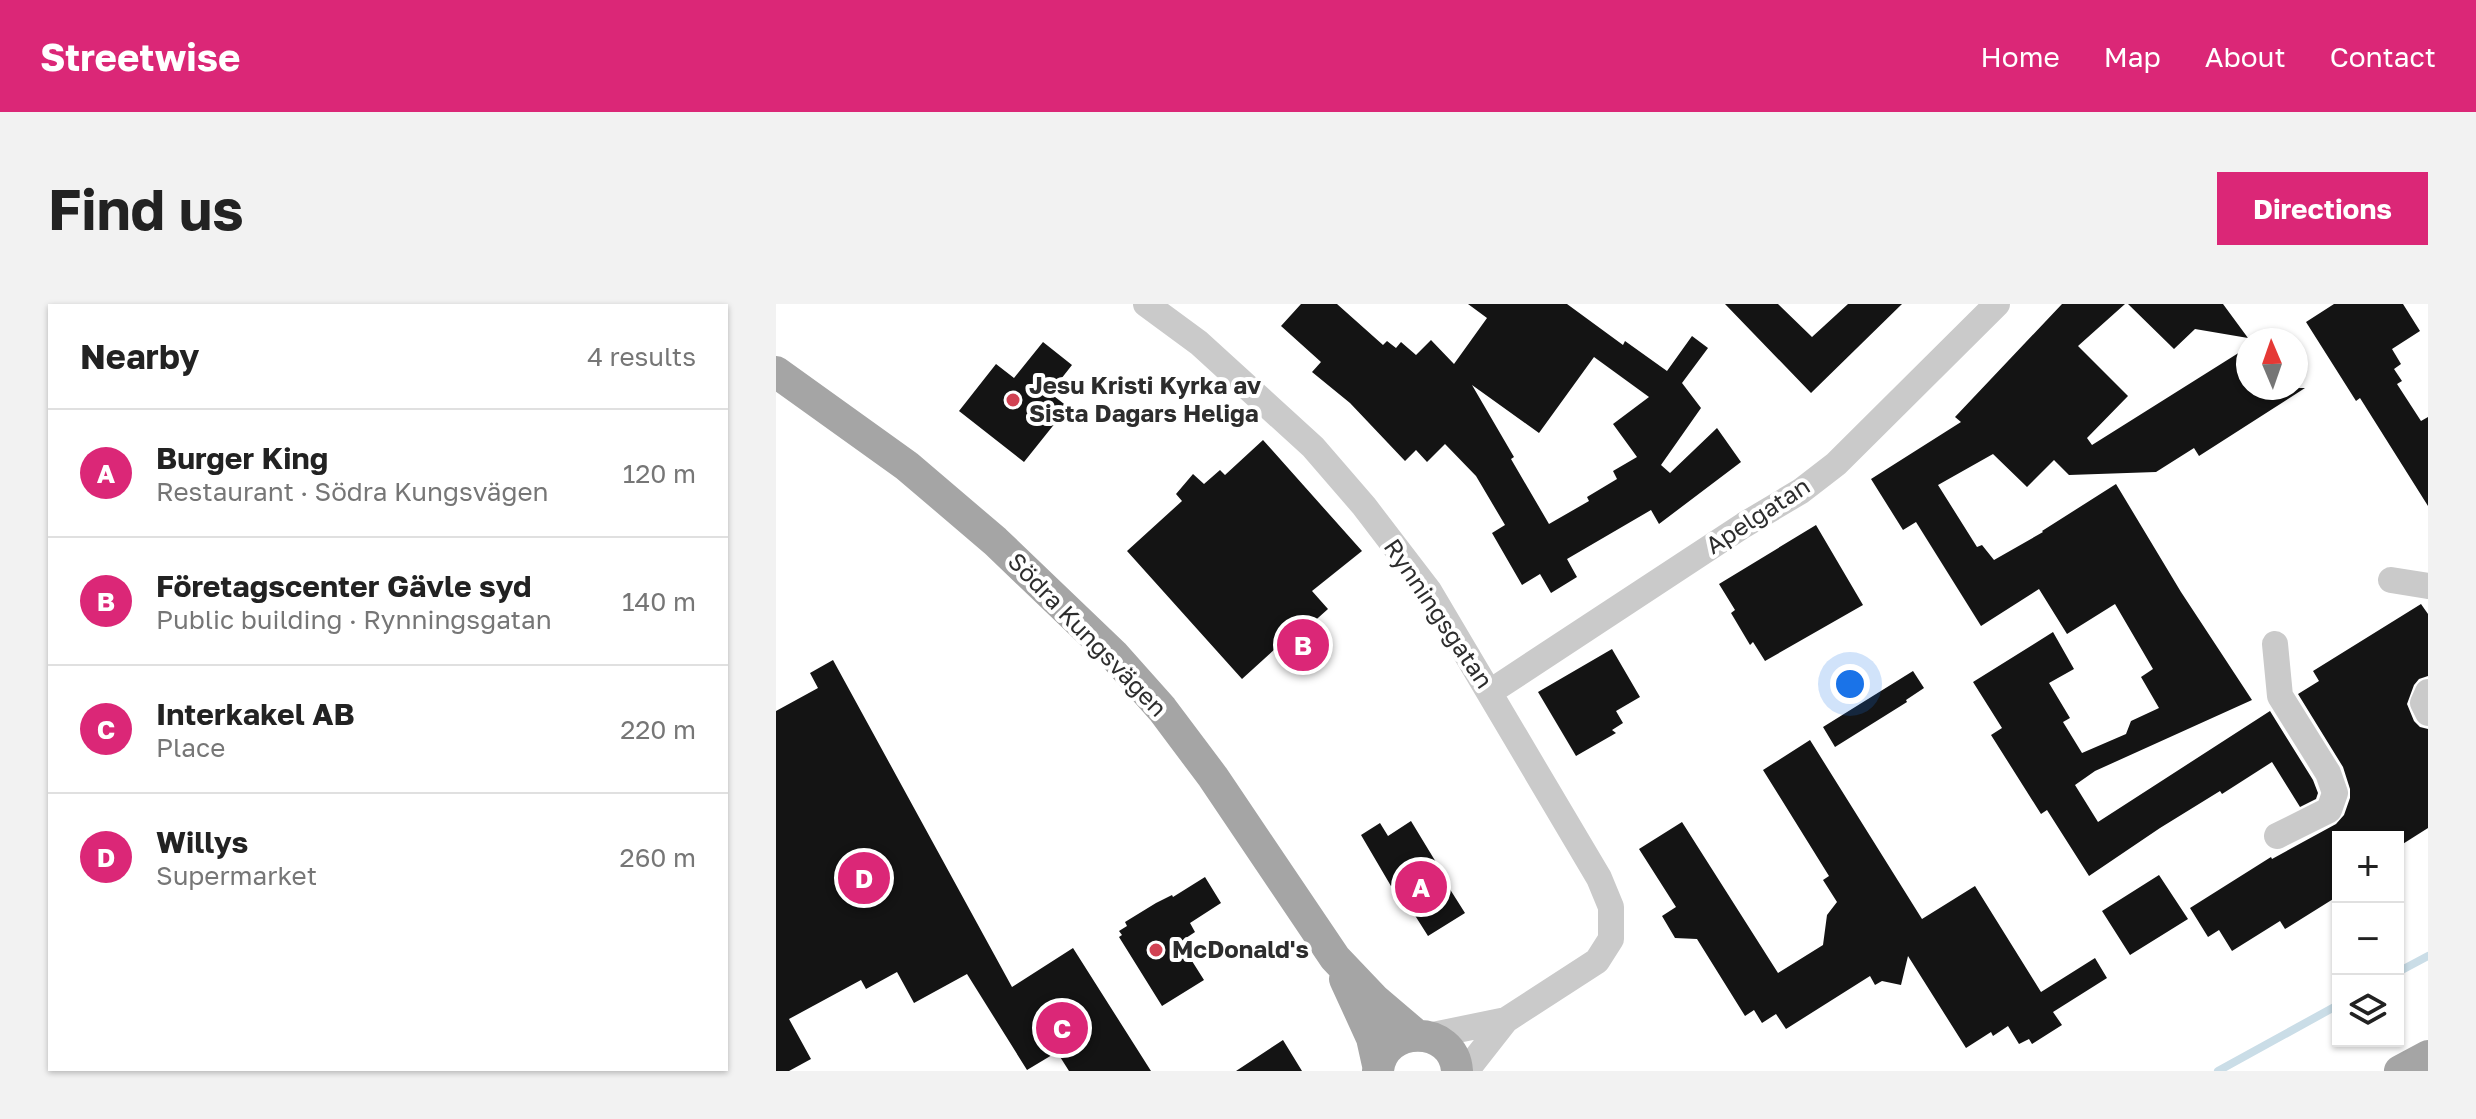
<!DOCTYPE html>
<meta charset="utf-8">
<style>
body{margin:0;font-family:"Golos Text",sans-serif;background:#f2f2f2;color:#222}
.controls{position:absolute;right:24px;bottom:24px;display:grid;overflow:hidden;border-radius:0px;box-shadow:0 2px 6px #0004}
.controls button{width:72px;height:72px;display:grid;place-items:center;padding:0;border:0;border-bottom:2px solid #e0e0e0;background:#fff;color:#222;font:40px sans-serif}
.compass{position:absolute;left:1460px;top:24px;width:72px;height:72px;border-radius:50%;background:#fff;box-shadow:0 2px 6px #0004;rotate:358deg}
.you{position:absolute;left:1074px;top:380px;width:28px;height:28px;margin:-20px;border:6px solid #fff;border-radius:50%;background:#1a73e8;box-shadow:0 0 0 12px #1a73e833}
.badge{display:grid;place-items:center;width:52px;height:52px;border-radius:50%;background:#db2777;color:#fff;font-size:26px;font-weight:700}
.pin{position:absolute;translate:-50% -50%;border:4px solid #fff;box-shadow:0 2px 8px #0006}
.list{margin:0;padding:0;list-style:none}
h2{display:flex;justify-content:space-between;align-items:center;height:104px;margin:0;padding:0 32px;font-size:34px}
h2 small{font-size:26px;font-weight:400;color:#767676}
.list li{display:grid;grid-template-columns:52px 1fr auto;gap:24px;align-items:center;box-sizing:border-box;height:128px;padding:0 32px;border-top:2px solid #e0e0e0}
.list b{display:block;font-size:30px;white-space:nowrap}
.list p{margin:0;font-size:26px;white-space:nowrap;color:#767676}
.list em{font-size:26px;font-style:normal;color:#767676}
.icon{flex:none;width:44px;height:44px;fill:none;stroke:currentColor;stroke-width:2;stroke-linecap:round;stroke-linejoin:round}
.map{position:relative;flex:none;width:1652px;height:767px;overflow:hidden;border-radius:0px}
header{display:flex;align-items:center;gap:48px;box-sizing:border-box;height:112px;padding:0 40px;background:#db2777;color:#fff}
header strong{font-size:38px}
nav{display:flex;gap:44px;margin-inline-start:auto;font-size:28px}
.intro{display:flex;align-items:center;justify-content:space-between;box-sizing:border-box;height:192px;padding:0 48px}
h1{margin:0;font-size:56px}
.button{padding:20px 36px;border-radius:0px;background:#db2777;color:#fff;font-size:28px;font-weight:700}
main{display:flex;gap:48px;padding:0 48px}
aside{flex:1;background:#fff;border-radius:0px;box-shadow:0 2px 6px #0004}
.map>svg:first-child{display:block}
</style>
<header>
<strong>Streetwise</strong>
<nav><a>Home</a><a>Map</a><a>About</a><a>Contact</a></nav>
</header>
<div class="intro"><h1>Find us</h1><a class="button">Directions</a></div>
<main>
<aside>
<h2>Nearby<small>4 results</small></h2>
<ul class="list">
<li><span class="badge">A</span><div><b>Burger King</b><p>Restaurant · Södra Kungsvägen</p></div><em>120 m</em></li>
<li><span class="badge">B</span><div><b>Företagscenter Gävle syd</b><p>Public building · Rynningsgatan</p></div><em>140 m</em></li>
<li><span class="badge">C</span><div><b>Interkakel AB</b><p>Place</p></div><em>220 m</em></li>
<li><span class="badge">D</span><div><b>Willys</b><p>Supermarket</p></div><em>260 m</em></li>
</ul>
</aside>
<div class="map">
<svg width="1652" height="767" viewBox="0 0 1652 767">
<rect width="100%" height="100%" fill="#fff"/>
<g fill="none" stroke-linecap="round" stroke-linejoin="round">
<!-- stream -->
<path stroke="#cadde7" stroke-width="8" d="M1622 668 1652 652
M1442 767 1562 701"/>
</g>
<!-- building -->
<path fill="#141414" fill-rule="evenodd" d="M525 0H561L607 41 611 37 620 44 625 38 640 51 655 36 678 60 711 14 692 0H791L847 41 849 37 891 67 916 32 932 44 906 79 925 104 885 161 894 169 941 124 965 158 883 220 875 206 791 255 801 273 775 289 764 270 746 281 716 229 729 221 700 172 669 140 651 158 640 146 629 157 574 99 536 68 545 58 505 22ZM818 53 873 93 837 120 861 153 837 167 841 175 811 193 813 197 773 220 735 155 738 153 696 81 763 129Z
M949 0H1002L1036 33 1072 0H1126L1035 89Z
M1286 0H1349L1302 42 1352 92 1311 134 1316 141 1472 43V84H1529L1423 152 1418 144 1380 168 1293 171 1278 156 1251 183 1217 150 1162 181 1201 243 1206 241 1218 256 1267 228 1266 227 1340 180 1405 288 1476 396 1319 467 1299 481 1322 518 1494 407 1537 476 1542 489 1540 495 1524 503 1496 458 1446 490 1444 487 1384 524 1313 572 1271 506 1265 510 1215 431 1226 424 1197 378 1277 328 1298 365 1273 379 1294 414 1287 418 1306 449 1350 430 1355 417 1383 404 1365 373 1377 365 1339 300 1291 330 1263 285 1205 322 1140 218 1127 226 1095 175 1185 118 1179 113Z
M1352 0H1447L1472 34 1419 25 1398 45Z
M1558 0H1627L1644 27 1616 45 1625 60 1618 65 1626 77 1621 80 1645 117 1652 113V202L1584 94 1580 97 1530 18Z
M267 38 296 61 274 89 292 103 248 158 183 107 220 60 238 74Z
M487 136 586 247 536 287 552 305 524 330 521 325 466 375 351 247 406 197 400 190 417 170 428 180 444 166 449 171Z
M1040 221 1087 301 989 357 977 338 974 341 955 309 959 306 943 280Z
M1645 300 1652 310V372L1643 375 1638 381 1631 400 1638 417 1644 423 1652 425V524L1622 543V533H1562V592L1509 625 1504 617 1456 647 1443 626 1432 633 1414 604 1495 553 1496 555 1560 520 1568 511 1574 494V485L1567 463 1522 390 1543 377 1537 367Z
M836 345 864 393 840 407 847 419 836 426 840 429 800 452 762 388Z
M57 356 236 683 297 644 375 767H293L281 748 251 766 191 670 138 699 121 668 90 685 85 676 13 715 35 755 13 767H0V407L42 384 34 369Z
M1137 367 1148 384 1130 396 1131 398 1059 443 1047 423Z
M1034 436 1146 615 1199 582 1265 688 1319 654 1331 674 1277 708 1286 721 1256 740 1253 735 1243 740 1232 722 1217 732 1215 728 1190 744 1132 652 1125 681 1106 677 1099 681 1094 672 1010 725 1000 710 986 719 978 706 969 712 921 635 899 634 886 612 900 603 863 545 906 518 1002 669 1047 641 1051 611 1061 598 1047 576 1053 572 987 466Z
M635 517 672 578 670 579 689 609 652 632 628 594H622L585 531 604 519 612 532Z
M1383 571 1412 615 1354 651 1326 607Z
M429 573 445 599 414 619 419 628 404 638 428 676 386 702 343 633 346 631 343 627 351 622 349 618 380 599 396 591 397 593Z
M507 736 526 767H460Z"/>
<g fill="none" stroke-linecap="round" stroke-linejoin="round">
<!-- minor -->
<path stroke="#cacaca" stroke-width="26" d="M370 0 423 39 537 143 588 202 653 287 823 574 835 603V635L821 657 730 716 690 767
M1615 276 1652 282
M1499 340 1504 392 1552 469 1559 489 1553 506 1501 532
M714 388 968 221 1025 187 1060 160 1221 0
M1652 388 1647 399 1652 409
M652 732 730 716"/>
<!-- major -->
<path stroke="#a5a5a5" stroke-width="32" d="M0 68 131 162 219 237 337 350 386 405 437 473 559 654 599 696 639 730
M569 675 596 734 602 761
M602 767C606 720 678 720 681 767
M1624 767 1652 752"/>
</g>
<!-- markers -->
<g fill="#d14253" stroke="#fff" stroke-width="3">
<circle cx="237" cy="96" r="8"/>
<circle cx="380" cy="646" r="8"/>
</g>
<g text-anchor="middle" stroke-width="8" stroke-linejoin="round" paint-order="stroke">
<!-- poi labels -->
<g font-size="24" font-weight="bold" fill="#2d2d2d" stroke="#fff" text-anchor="start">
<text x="253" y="90">Jesu Kristi Kyrka av<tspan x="253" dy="28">Sista Dagars Heliga</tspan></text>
<text x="396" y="654">McDonald's</text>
</g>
<!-- street labels -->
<g font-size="24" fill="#2d2d2d" stroke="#fff">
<text transform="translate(982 212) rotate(-33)" y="8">Apelgatan</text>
<text transform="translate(662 310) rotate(56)" y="8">Rynningsgatan</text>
<text transform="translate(311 331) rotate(46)" y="8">Södra Kungsvägen</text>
</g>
</g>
</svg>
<div class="controls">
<button>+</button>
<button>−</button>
<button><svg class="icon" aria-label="layers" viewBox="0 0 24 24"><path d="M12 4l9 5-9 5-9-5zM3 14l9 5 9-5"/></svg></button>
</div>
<svg class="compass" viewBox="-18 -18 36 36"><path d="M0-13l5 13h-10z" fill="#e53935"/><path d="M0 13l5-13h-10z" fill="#767676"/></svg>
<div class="you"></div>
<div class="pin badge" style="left:645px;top:583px">A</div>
<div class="pin badge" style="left:527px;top:341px">B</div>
<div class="pin badge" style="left:286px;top:724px">C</div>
<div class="pin badge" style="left:88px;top:574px">D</div>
</div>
</main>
